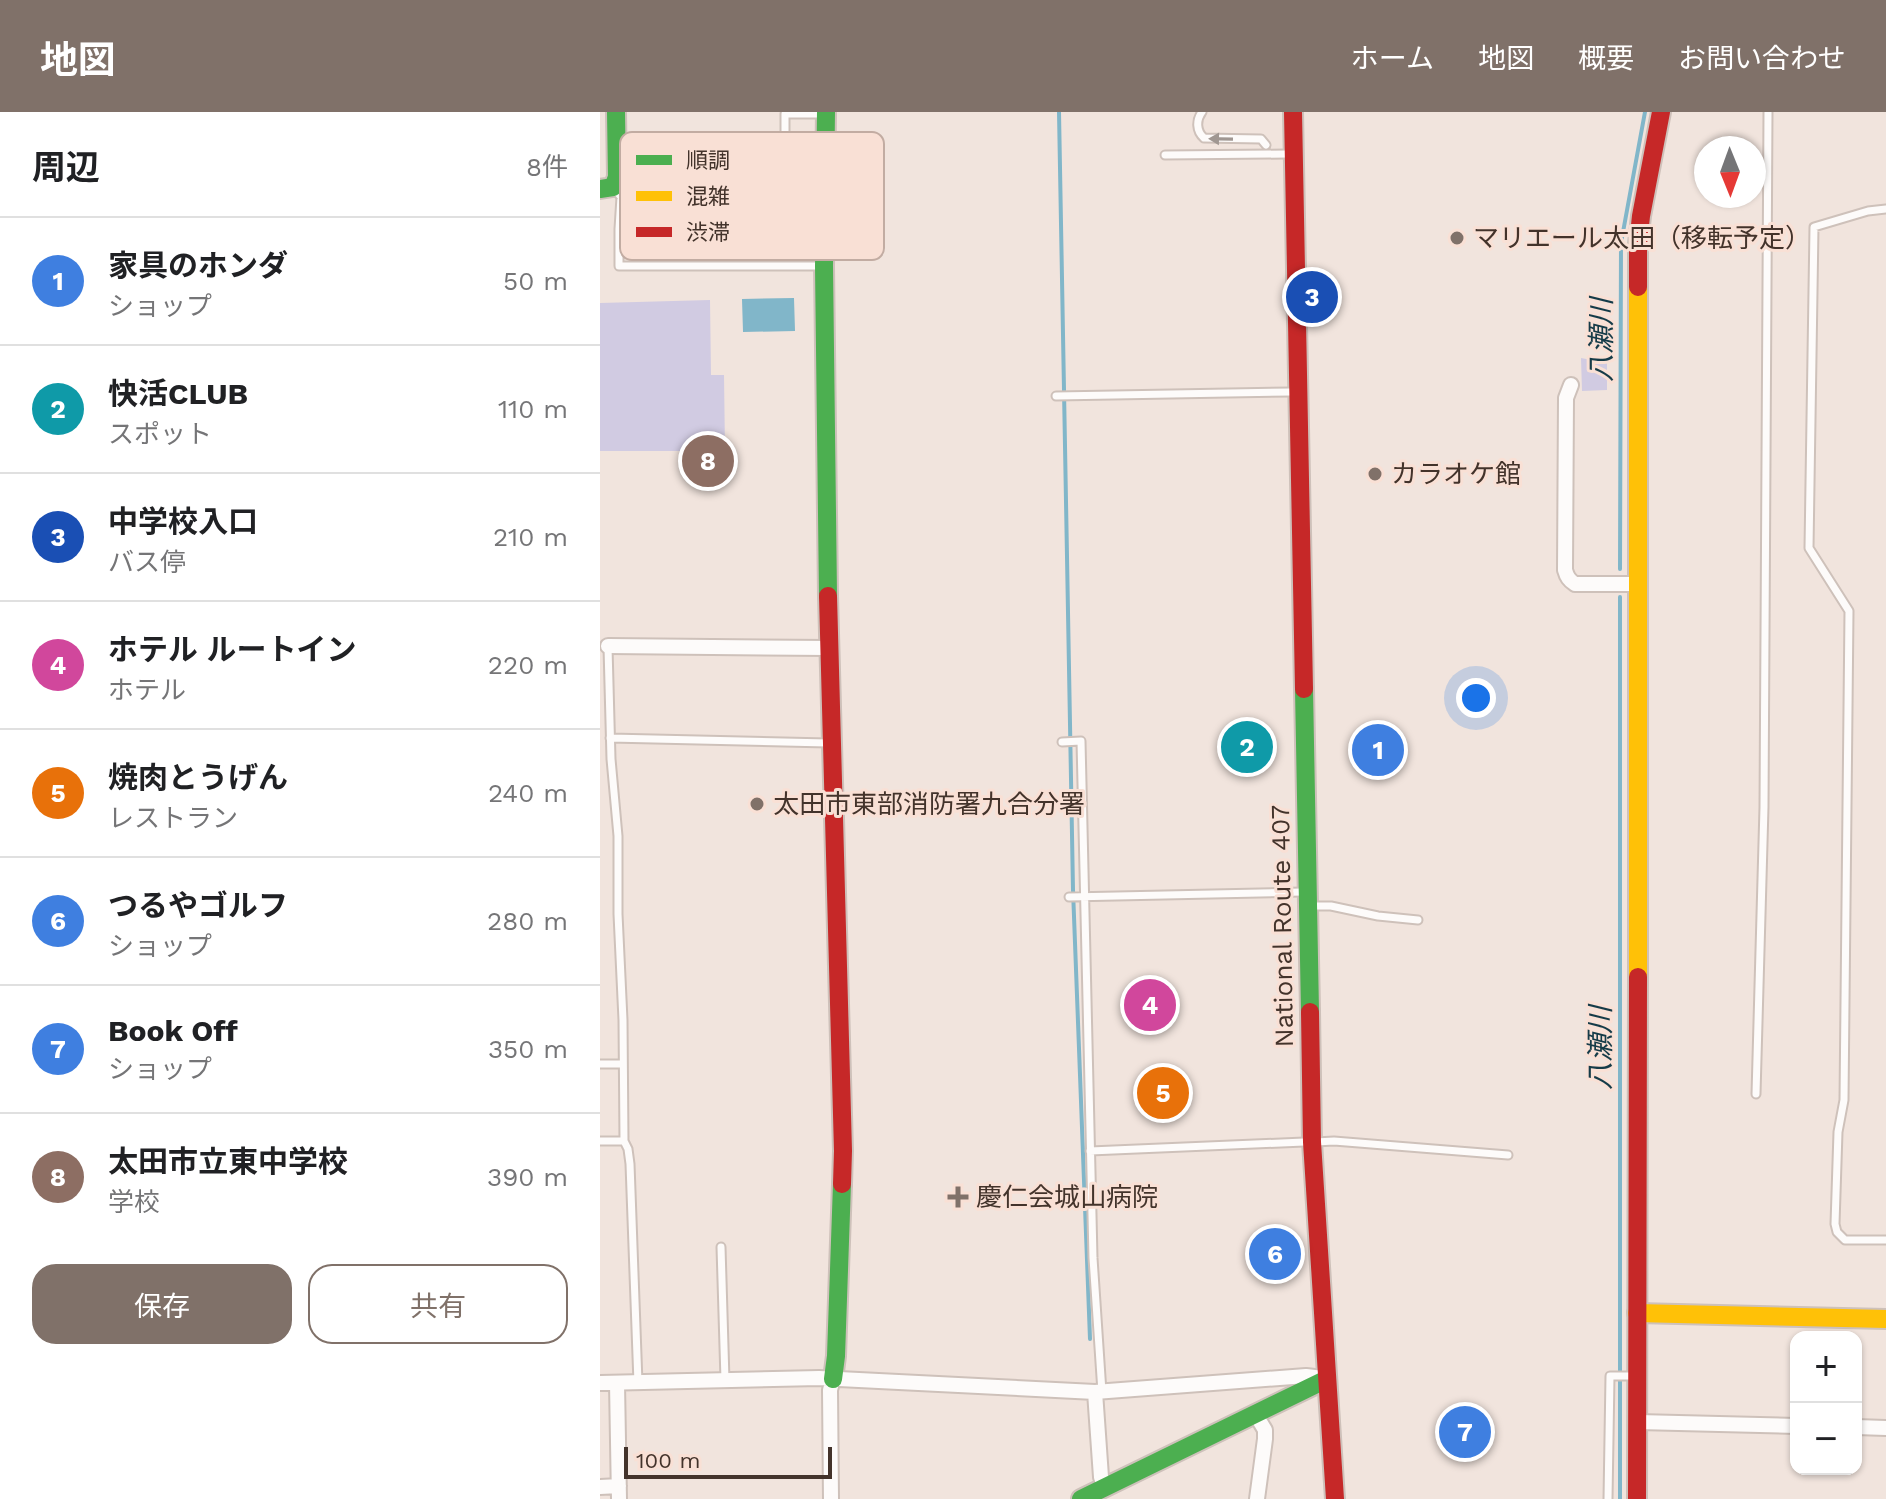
<!DOCTYPE html>
<html lang="ja">
<meta charset="utf-8">
<style>
body{margin:0;font-family:"Work Sans","Noto Sans JP",sans-serif;background:#f6f6f6;color:#202124}
.controls{position:absolute;right:24px;bottom:24px;display:grid;overflow:hidden;border-radius:16px;box-shadow:0 2px 6px #0004}
.controls button{width:72px;height:72px;display:grid;place-items:center;padding:0;border:0;border-bottom:2px solid #e0e0e0;background:#fff;color:#202124;font:40px sans-serif}
.compass{position:absolute;left:1094px;top:24px;width:72px;height:72px;border-radius:50%;background:#fff;box-shadow:0 2px 6px #0004;rotate:179deg}
.scale{position:absolute;left:24px;bottom:20px;width:208px;box-sizing:border-box;padding-left:8px;border:4px solid #43332b;border-top:0;font-size:22px;line-height:28px;white-space:nowrap;color:#43332b;-webkit-text-stroke:6px #f9e0d5;paint-order:stroke}
.you{position:absolute;left:876px;top:586px;width:28px;height:28px;margin:-20px;border:6px solid #fff;border-radius:50%;background:#1a73e8;box-shadow:0 0 0 12px #1a73e833}
.badge{display:grid;place-items:center;width:52px;height:52px;border-radius:50%;background:#807169;color:#fff;font-size:26px;font-weight:700}
.pin{position:absolute;translate:-50% -50%;border:4px solid #fff;box-shadow:0 2px 8px #0006}
.list{margin:0;padding:0;list-style:none}
h2{display:flex;justify-content:space-between;align-items:center;height:104px;margin:0;padding:0 32px;font-size:34px}
h2 small{font-size:26px;font-weight:400;color:#757577}
.list li{display:grid;grid-template-columns:52px 1fr auto;gap:24px;align-items:center;box-sizing:border-box;height:128px;padding:0 32px;border-top:2px solid #e0e0e0}
.list b{display:block;font-size:30px;white-space:nowrap}
.list p{margin:0;font-size:26px;white-space:nowrap;color:#757577}
.list em{font-size:26px;font-style:normal;color:#757577}
.actions{display:flex;gap:16px;padding:24px 32px}
.actions a{flex:1;padding:18px 0;border:2px solid #807169;border-radius:24px;text-align:center;font-size:28px;color:#807169}
.actions .main{background:#807169;color:#fff}
.map{position:relative;flex:none;width:1286px;height:1387px;overflow:hidden}
header{display:flex;align-items:center;gap:48px;box-sizing:border-box;height:112px;padding:0 40px;background:#807169;color:#fff}
header strong{font-size:38px}
nav{display:flex;gap:44px;margin-inline-start:auto;font-size:28px}
main{display:flex}
aside{flex:1;background:#fff}
.map>svg:first-child{display:block}
</style>
<header>
<strong>地図</strong>
<nav><a>ホーム</a><a>地図</a><a>概要</a><a>お問い合わせ</a></nav>
</header>
<main>
<aside>
<h2>周辺<small>8件</small></h2>
<ul class="list">
<li><span class="badge" style="background:#3f7fe0">1</span><div><b>家具のホンダ</b><p>ショップ</p></div><em>50 m</em></li>
<li><span class="badge" style="background:#0f9aa8">2</span><div><b>快活CLUB</b><p>スポット</p></div><em>110 m</em></li>
<li><span class="badge" style="background:#1a4fb4">3</span><div><b>中学校入口</b><p>バス停</p></div><em>210 m</em></li>
<li><span class="badge" style="background:#d1479c">4</span><div><b>ホテル ルートイン</b><p>ホテル</p></div><em>220 m</em></li>
<li><span class="badge" style="background:#e8710a">5</span><div><b>焼肉とうげん</b><p>レストラン</p></div><em>240 m</em></li>
<li><span class="badge" style="background:#3f7fe0">6</span><div><b>つるやゴルフ</b><p>ショップ</p></div><em>280 m</em></li>
<li><span class="badge" style="background:#3f7fe0">7</span><div><b>Book Off</b><p>ショップ</p></div><em>350 m</em></li>
<li><span class="badge" style="background:#8d6e63">8</span><div><b>太田市立東中学校</b><p>学校</p></div><em>390 m</em></li>
</ul>
<div class="actions"><a class="main">保存</a><a>共有</a></div>
</aside>
<div class="map">
<svg width="1286" height="1387" viewBox="0 0 1286 1387">
<rect width="100%" height="100%" fill="#f1e4dd"/>
<!-- green -->
<path fill="#d1cbe2" d="M110 188 111 263H124L125 339H0V191Z
M981 246 1007 251V278L982 279Z"/>
<!-- water -->
<path fill="#81b6c9" d="M194 186 195 219 143 220 142 187Z"/>
<g fill="none" stroke-linecap="round" stroke-linejoin="round">
<!-- stream -->
<path stroke="#81b6c9" stroke-width="4" d="M459 0 473 778 490 1227
M1020 457 1021 131 1045 0
M1020 485V1387"/>
<!-- lane casing -->
<g stroke="#cec1ba" stroke-width="11">
<path id="lane" d="M602 0C596 8 596 19 604 26L661 27 666 33
M565 43 687 42
M43 45 156 47
M223 54 163 52 156 47 164 42 185 43V2H224
M156 63H193V69
M14 76 21 85 19 117V154H219
M1286 97 1268 99 1214 115 1209 436 1249 499 1244 988 1238 1020 1235 1112 1237 1120 1245 1128H1286
M155 135H192
M456 284 691 280
M8 535 11 647 18 724V802L23 908 24 1029 28 1037 30 1052 38 1271
M10 626 228 631
M462 630 481 629 493 1146 502 1280
M469 785 702 780
M713 794H731L778 804 818 808
M0 952H23
M1156 982 1164 695 1168 0
M0 1029H24
M716 1030 734 1029 908 1043
M490 1039 704 1030
M121 1135 125 1268
M1008 1387 1010 1264H1032"/>
</g>
<!-- street casing -->
<g stroke="#cec1ba" stroke-width="18">
<path id="street" d="M971 273 966 286 965 458C967 465 969 468 975 472H1038
M8 534 228 536
M0 1271 219 1266 495 1280 706 1264 723 1266
M17 1271 19 1387
M495 1280 501 1365 505 1376
M656 1303 665 1318V1327L657 1387
M1038 1310 1196 1314
M1256 1315 1286 1316
M0 1375 19 1374
M231 1387 230 1278 233 1267"/>
</g>
<!-- fast casing -->
<g stroke="#cec1ba" stroke-width="22">
<path id="fast" d="M226 0 224 154 228 484
M0 77 13 75 17 65 16 0
M704 577 710 900
M233 1267 236 1244 242 1072
M481 1387 727 1267"/>
</g>
<!-- slow casing -->
<g stroke="#cec1ba" stroke-width="22">
<path id="slow" d="M1038 865V175
M1037 1201 1286 1207"/>
</g>
<!-- jam casing -->
<g stroke="#cec1ba" stroke-width="22">
<path id="jam" d="M693 0 704 577
M1038 175V132L1041 104 1061 0
M228 484 243 1039 242 1072
M710 900 712 1030 735 1387
M1037 1387 1038 865"/>
</g>
<!-- lane -->
<use href="#lane" stroke="#fdfbfa" stroke-width="7"/>
<!-- street -->
<use href="#street" stroke="#fdfbfa" stroke-width="14"/>
<!-- fast -->
<use href="#fast" stroke="#4caf50" stroke-width="18"/>
<!-- slow -->
<use href="#slow" stroke="#ffc107" stroke-width="18"/>
<!-- jam -->
<use href="#jam" stroke="#c62828" stroke-width="18"/>
</g>
<!-- one-way arrows -->
<defs><path id="oneway-solid" d="M-6-.8H1V-3.2L6.5 0L1 3.2V.8H-6Z" transform="scale(2)"/></defs>
<use fill="#a09792" href="#oneway-solid" transform="translate(621 27) rotate(-179)"/>
<!-- markers -->
<g fill="#807169" stroke="#f9e0d5" stroke-width="3">
<circle cx="857" cy="126" r="8"/>
<circle cx="775" cy="362" r="8"/>
<circle cx="157" cy="692" r="8"/>
<path d="M354 1073h8v8h8v8h-8v8h-8v-8h-8v-8h8z"/>
</g>
<g text-anchor="middle" stroke-width="6" stroke-linejoin="round" paint-order="stroke">
<!-- poi labels -->
<g font-size="26" fill="#43332b" stroke="#f9e0d5" text-anchor="start">
<text x="873" y="135">マリエール太田（移転予定）</text>
<text x="791" y="371">カラオケ館</text>
<text x="173" y="701">太田市東部消防署九合分署</text>
<text x="376" y="1094">慶仁会城山病院</text>
</g>
<!-- street labels -->
<g font-size="26" fill="#43332b" stroke="#f9e0d5">
<text transform="translate(682 814) rotate(-91)" y="9">National Route 407</text>
</g>
<!-- water labels -->
<g font-size="28" font-style="italic" fill="#153b48" stroke="#f9e0d5">
<text transform="translate(1001 228) rotate(-90)" y="10">八瀬川</text>
<text transform="translate(1000 936) rotate(-90)" y="10">八瀬川</text>
</g>
</g>
<!-- legend -->
<rect x="20" y="20" width="264" height="128" rx="12" fill="#f9e0d5" stroke="#c2aca2" stroke-width="2"/>
<rect x="36" y="43" width="36" height="10" fill="#4caf50"/>
<rect x="36" y="79" width="36" height="10" fill="#ffc107"/>
<rect x="36" y="115" width="36" height="10" fill="#c62828"/>
<g font-size="22" fill="#43332b">
<text x="86" y="56">順調</text>
<text x="86" y="92">混雑</text>
<text x="86" y="128">渋滞</text>
</g>
</svg>
<div class="controls">
<button>+</button>
<button>−</button>
</div>
<svg class="compass" viewBox="-18 -18 36 36"><path d="M0-13l5 13h-10z" fill="#e53935"/><path d="M0 13l5-13h-10z" fill="#757577"/></svg>
<div class="scale">100 m</div>
<div class="you"></div>
<div class="pin badge" style="left:778px;top:638px;background:#3f7fe0">1</div>
<div class="pin badge" style="left:647px;top:635px;background:#0f9aa8">2</div>
<div class="pin badge" style="left:712px;top:185px;background:#1a4fb4">3</div>
<div class="pin badge" style="left:550px;top:893px;background:#d1479c">4</div>
<div class="pin badge" style="left:563px;top:981px;background:#e8710a">5</div>
<div class="pin badge" style="left:675px;top:1142px;background:#3f7fe0">6</div>
<div class="pin badge" style="left:865px;top:1320px;background:#3f7fe0">7</div>
<div class="pin badge" style="left:108px;top:349px;background:#8d6e63">8</div>
</div>
</main>
